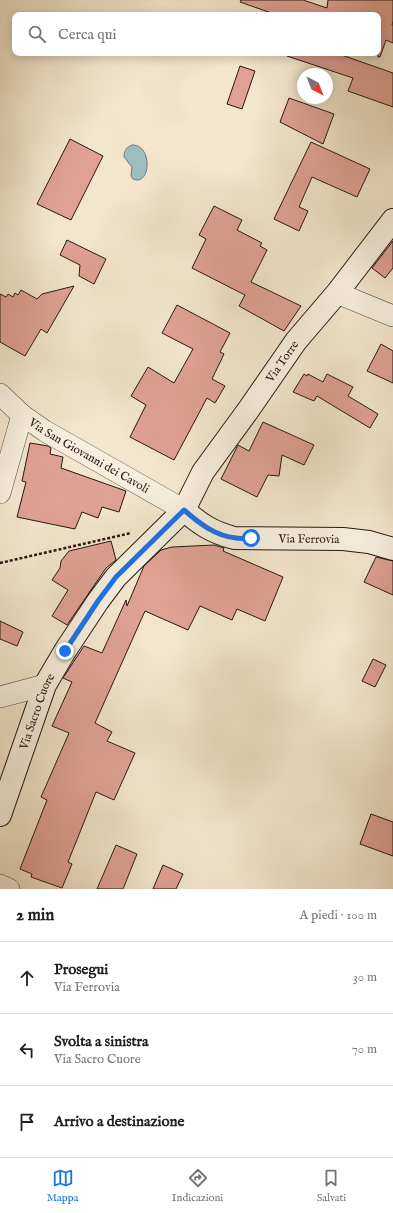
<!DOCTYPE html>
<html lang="it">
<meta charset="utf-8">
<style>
body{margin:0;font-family:"IM FELL English",serif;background:#f2f2f2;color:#202124}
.compass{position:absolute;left:297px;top:68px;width:36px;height:36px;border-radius:50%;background:#fff;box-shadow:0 2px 10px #0003;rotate:138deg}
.stop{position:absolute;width:12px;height:12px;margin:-9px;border:3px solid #1a73e8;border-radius:50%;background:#fff}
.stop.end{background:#1a73e8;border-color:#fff;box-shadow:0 1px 4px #0008}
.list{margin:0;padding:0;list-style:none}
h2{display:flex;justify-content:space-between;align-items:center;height:52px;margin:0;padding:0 16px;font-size:17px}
h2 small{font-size:13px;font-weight:400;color:#757577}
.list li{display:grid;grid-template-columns:26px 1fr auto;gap:12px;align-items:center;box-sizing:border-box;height:72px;padding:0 16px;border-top:1px solid #e0e0e0}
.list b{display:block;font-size:15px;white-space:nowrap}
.list p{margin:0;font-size:13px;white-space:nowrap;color:#757577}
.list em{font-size:13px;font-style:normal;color:#757577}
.icon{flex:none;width:22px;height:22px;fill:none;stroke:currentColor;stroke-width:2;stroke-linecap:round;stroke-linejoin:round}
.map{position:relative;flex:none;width:393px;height:889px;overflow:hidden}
.search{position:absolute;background:#fff;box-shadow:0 2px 10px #0003;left:12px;right:12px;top:12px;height:44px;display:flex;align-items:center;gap:10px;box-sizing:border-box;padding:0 14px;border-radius:8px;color:#757577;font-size:15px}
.sheet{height:268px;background:#fff}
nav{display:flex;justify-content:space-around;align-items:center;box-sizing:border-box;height:56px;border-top:1px solid #e0e0e0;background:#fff;font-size:11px;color:#757577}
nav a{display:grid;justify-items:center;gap:2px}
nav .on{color:#1a73e8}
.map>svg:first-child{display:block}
</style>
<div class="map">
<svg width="393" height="889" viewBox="0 0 393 889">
<rect width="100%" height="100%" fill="#f3e6cd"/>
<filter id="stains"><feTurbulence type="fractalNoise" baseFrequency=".005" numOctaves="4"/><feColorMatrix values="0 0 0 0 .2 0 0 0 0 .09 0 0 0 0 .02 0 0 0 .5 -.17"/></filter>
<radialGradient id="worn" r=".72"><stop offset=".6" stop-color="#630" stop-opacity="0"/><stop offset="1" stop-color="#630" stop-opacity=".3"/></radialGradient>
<!-- water -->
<path fill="#9fbdc0" stroke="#6f7b7a" d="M132 145C153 144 151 187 133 179L131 176 132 167 124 157C124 150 127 147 132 145Z"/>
<!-- building -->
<path fill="#dfa194" stroke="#271812" d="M241 0H303L327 8 328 0H393V21L392 25H393V43L386 40 380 57H378V15H277L240 2Z
M287 53H336L393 73V107L348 91 353 78 287 56Z
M240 66 255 71 242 109 227 104Z
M289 98 334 114 323 144 280 122Z
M70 139 103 156 71 220 37 204Z
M311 142 370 169 357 197 312 177 299 207 308 211 299 231 274 219Z
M214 206 242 220 237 230 262 243 260 246 267 250 251 282 301 306 284 331 239 306 245 295 192 268 206 239 199 235Z
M67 240 106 259 94 284 79 276 80 265 60 255Z
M393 241V268L385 278 372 268Z
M74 286 47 333 41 329 25 356 0 342V294L6 297 8 294 13 297 15 293 18 295 21 290 37 299 42 294Z
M177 305 230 333 220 352 224 354 212 379 225 386 215 403 207 398 174 460 130 437 146 405 131 396 148 367 174 383 193 349 162 333Z
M381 344 393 351V383L367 371Z
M304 374 307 376 308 374 323 382 327 374 353 387 348 396 378 414 370 428 317 396 314 401 293 392Z
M263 422 314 445 304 465 282 455 279 476 268 475 257 497 221 479 238 445 249 451Z
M30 443 48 446 51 448 50 454 63 457 61 468 126 491 119 512 102 507 98 518 82 512 75 529 17 517 26 482 22 481Z
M111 541 116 560 106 568 67 625 52 616 68 590 52 580 60 568 61 561 69 551Z
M214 545 224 548 223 551 283 577 265 621 237 609 232 620 200 606 188 630 145 611 95 723 112 732 107 741 135 753 114 800 96 792 68 862 72 864 62 888 31 877 32 874 20 869 47 800 41 797 69 733 52 726 72 682 63 678 84 646 102 653 126 600 127 606 144 566 161 550 172 547Z
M376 557 393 561V595L364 582Z
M0 621 23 632 17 646 0 639Z
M373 659 386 665 375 687 362 681Z
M371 814 393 822V856L360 844Z
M116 845 137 854 123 889H97Z
M163 865 183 874 176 889H153Z"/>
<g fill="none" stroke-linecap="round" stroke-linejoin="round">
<!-- street casing -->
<g stroke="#5a4c41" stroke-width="22">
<g id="street">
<path d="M337 293 393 316"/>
<path id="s1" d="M0 394 22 415 45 431 184 510"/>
<path d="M0 493 22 415"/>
<path d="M0 697 45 685"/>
<path d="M0 885 9 889"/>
</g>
</g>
<!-- secondary casing -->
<g stroke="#271812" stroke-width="24">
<g id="secondary">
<path id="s2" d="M184 510C201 525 212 532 234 538L343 539 369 542 393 549"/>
<path id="s3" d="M0 815 45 685 65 651 98 601 116 577 184 510 203 472 249 409 296 341 337 293 393 220"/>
</g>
</g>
<!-- path -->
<path stroke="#271812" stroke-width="2.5" stroke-dasharray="3 2" stroke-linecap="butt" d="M0 563 131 533"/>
<!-- street -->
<use href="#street" stroke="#f7efde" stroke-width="21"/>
<!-- secondary -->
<use href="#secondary" stroke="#f7efde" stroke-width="22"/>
</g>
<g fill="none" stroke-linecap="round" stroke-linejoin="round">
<!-- route -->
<path stroke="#1a73e8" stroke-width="5" d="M65 651 98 601 116 577 184 510C199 523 215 536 236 538 241 539 246 538 251 538"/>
</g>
<g text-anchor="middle" stroke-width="3" stroke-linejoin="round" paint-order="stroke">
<!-- street labels -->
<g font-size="12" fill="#271812" stroke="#f7efde">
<text dy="4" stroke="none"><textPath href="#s3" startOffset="541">Via Torre</textPath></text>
<text dy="4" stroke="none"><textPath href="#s1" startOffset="109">Via San Giovanni dei Cavoli</textPath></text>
<text dy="4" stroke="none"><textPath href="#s2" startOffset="133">Via Ferrovia</textPath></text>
<text dy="4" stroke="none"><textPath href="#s3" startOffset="110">Via Sacro Cuore</textPath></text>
</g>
</g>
<rect width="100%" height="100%" filter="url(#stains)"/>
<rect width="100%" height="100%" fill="url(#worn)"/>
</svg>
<svg class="compass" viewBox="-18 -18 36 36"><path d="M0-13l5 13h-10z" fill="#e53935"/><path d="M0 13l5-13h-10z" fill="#757577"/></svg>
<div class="stop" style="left:251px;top:538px"></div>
<div class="stop end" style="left:65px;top:651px"></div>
<div class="search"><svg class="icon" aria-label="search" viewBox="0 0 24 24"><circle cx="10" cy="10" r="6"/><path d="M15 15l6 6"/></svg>Cerca qui</div>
</div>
<section class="sheet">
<h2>2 min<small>A piedi · 100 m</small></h2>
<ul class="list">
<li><svg class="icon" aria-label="ahead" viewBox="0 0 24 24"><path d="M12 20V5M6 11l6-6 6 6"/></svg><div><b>Prosegui</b><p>Via Ferrovia</p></div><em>30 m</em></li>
<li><svg class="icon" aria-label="left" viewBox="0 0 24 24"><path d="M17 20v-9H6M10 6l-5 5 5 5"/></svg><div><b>Svolta a sinistra</b><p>Via Sacro Cuore</p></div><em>70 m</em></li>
<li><svg class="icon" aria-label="arrive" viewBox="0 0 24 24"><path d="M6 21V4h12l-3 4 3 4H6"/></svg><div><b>Arrivo a destinazione</b></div></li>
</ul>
</section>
<nav>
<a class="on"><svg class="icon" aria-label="map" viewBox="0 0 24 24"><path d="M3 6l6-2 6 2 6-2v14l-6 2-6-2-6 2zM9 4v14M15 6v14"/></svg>Mappa</a>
<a><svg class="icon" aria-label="directions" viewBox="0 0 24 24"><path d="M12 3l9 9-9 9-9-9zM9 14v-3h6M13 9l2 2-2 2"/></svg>Indicazioni</a>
<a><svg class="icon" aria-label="saved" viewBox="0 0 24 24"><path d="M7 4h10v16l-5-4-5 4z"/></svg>Salvati</a>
</nav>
